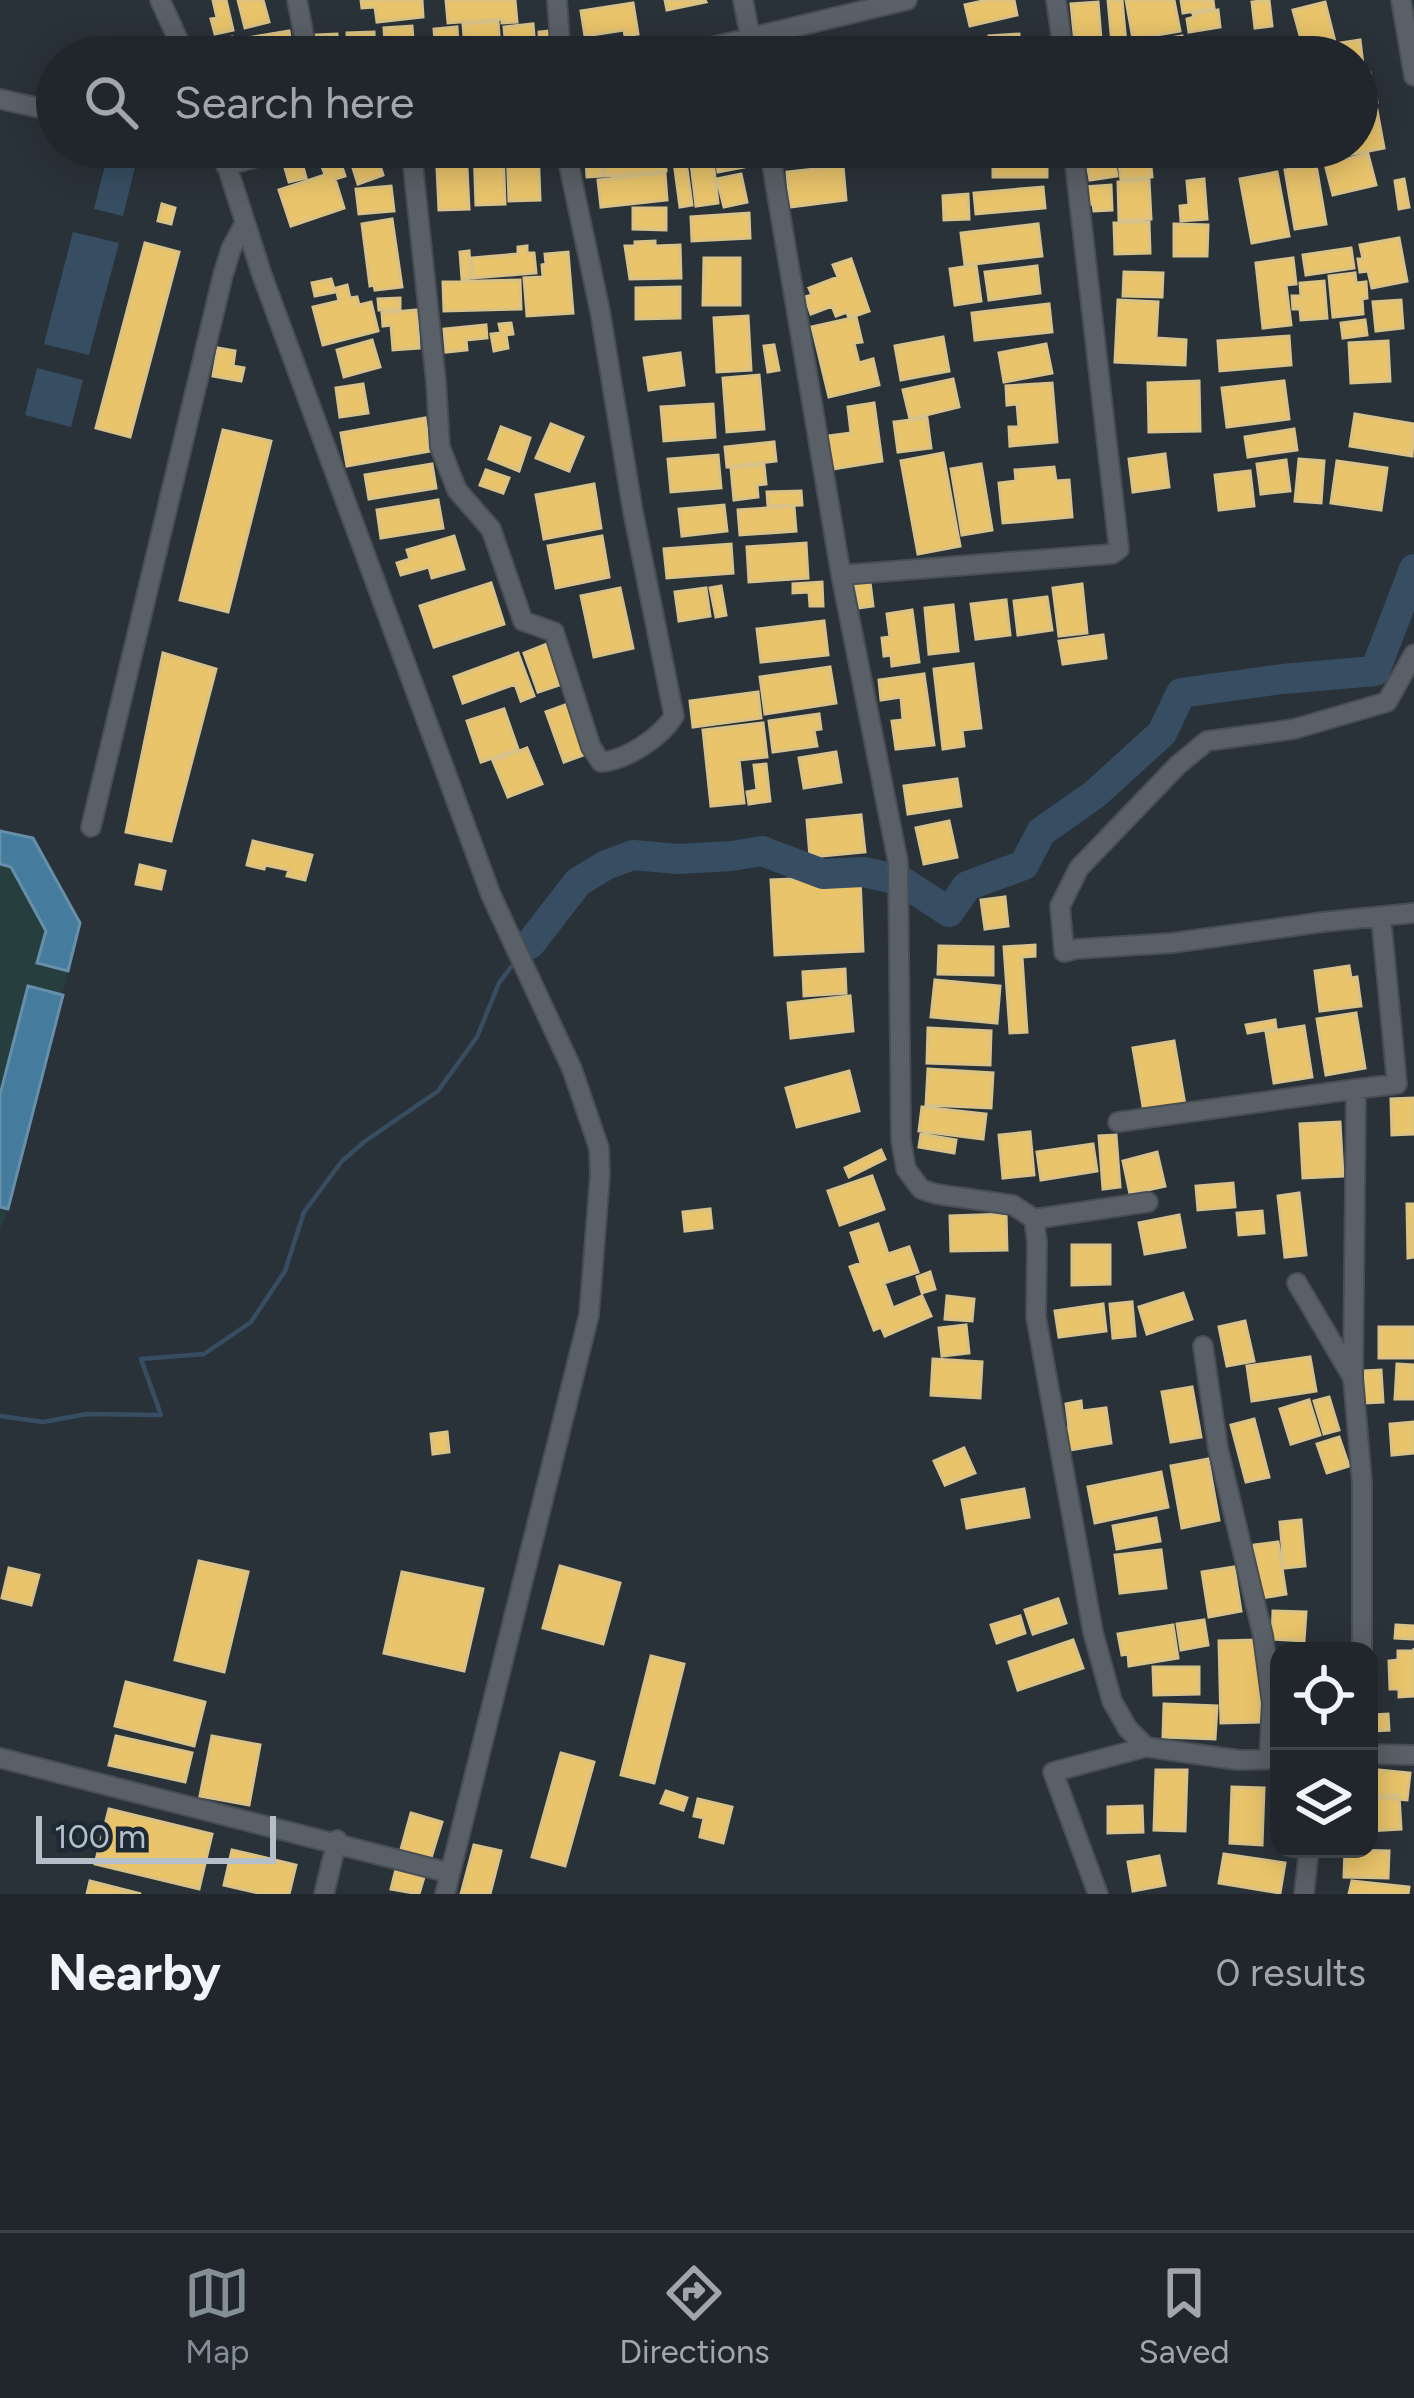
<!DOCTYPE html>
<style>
body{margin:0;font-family:Figtree,sans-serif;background:#282e33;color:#f1f3f6}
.controls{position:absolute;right:36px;bottom:36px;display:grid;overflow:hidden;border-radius:24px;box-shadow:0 6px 30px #0003}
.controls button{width:108px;height:108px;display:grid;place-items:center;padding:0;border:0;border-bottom:3px solid #3d4347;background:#20262b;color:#f1f3f6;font:60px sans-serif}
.scale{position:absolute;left:36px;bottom:30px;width:240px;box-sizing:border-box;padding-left:12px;border:6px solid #b4bfca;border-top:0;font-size:33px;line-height:42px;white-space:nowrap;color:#b4bfca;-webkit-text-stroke:9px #1d2934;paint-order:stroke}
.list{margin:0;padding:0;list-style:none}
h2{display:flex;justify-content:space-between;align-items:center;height:156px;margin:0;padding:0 48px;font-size:51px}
h2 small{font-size:39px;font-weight:400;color:#a2a5a9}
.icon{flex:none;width:66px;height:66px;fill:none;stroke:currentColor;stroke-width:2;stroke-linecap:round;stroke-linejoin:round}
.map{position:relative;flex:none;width:1414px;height:1894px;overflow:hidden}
.search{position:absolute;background:#20262b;box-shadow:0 6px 30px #0003;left:36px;right:36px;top:36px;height:132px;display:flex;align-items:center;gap:30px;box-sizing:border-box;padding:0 42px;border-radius:66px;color:#a2a5a9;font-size:45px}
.sheet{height:336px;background:#20262b}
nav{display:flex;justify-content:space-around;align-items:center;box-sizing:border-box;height:168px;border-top:3px solid #3d4347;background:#20262b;font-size:33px;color:#a2a5a9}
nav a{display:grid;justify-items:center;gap:6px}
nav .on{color:#848e97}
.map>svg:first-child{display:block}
</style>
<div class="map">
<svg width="1414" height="1894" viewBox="0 0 1414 1894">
<rect width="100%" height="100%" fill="#2a3239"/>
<!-- green -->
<path fill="#273e3e" d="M0 831 33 838 80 923 8 1209 0 1229Z"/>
<!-- water -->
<path fill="#374e62" d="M108 153 137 159 123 216 94 209Z
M73 232 119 243 89 355 44 344Z
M37 368 83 380 71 427 25 415Z"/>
<!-- homes -->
<path fill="#e9c46a" stroke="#d9c287" stroke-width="3" d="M213 0H226L233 30 215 34 211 19 217 18Z
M238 0H263L269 22 245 28Z
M361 0H422L423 17 377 22 375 7 362 8Z
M446 0H515L517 22 502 23V19L448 23Z
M665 0H705L706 2 667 10Z
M987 0H1014L1017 15 970 26 965 5Z
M1108 0H1122L1126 43 1112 44Z
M1126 0H1174L1180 31 1133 39Z
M1181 0H1213L1214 8 1183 13Z
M1269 0 1272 26 1255 28 1252 2Z
M1098 2 1102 51 1076 53 1071 4Z
M1325 2 1335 42 1304 50 1293 10Z
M633 3 638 34 625 36 624 30 585 36 581 11Z
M1218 10 1220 27 1189 32 1187 19 1194 17 1193 14Z
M498 21 500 49 465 51 463 24Z
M533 24 535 47 506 49 504 27Z
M412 26 413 39H422L423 50 414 51 415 57H386L384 28Z
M457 27 459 57H436L434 29Z
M289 31 293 57H244L241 39Z
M550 31 551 52 540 53 539 32Z
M374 32 375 57H348L347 33Z
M337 34 339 57H317L316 35Z
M1019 34 1020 57H990L989 36Z
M1182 36 1186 57H1168L1167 52 1161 53 1158 40Z
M232 37 237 57H215L211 42Z
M1360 40 1364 73 1357 74V57H1310V53L1335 50 1334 44Z
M823 43 826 57H760V56Z
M1370 73 1377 102 1357 106V76Z
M1377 110 1384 148 1333 158 1331 147H1357L1358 114Z
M436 147H466L469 209 439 210Z
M474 147H503L505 204 476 205Z
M507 147H538L540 200 509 201Z
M672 147H684L692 205 680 207Z
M715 147H741L744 167 718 172Z
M780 147H840L841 155 782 162Z
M1084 147H1112L1117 176 1090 180Z
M1117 147H1149L1152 177 1121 180Z
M1047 149V177H993V150Z
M665 153 666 171 605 176 604 158Z
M1368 154 1376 185 1333 195 1325 164Z
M338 155 345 176 335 179 344 208 291 226 279 190 325 175 320 161Z
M377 156 383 175 358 184 352 165Z
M601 158 602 176 587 177 586 159Z
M713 161 718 203 696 206 691 164Z
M302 163 306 178 289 182 285 168Z
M1316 165 1326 224 1295 229 1285 170Z
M843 166 846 200 790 207 787 172Z
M1277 172 1289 236 1252 243 1240 179Z
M665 173 667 200 601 207 598 180Z
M741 174 747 202 724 207 717 179Z
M1204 179 1207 219 1181 221 1180 206 1189 205 1187 181Z
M1404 179 1409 207 1399 209 1395 181Z
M1149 180 1151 219 1119 220 1118 182Z
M1111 185 1112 210 1094 211 1093 204 1085 205 1084 187Z
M391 186 394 211 359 214 356 189Z
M1043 187 1045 208 976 214 974 193Z
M968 194 969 219 944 220 943 196Z
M162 204 175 208 171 224 158 221Z
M633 208H666V230L633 229Z
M749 213 750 238 692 241 691 217Z
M392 219 402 287 375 290 374 285 370 286 362 224Z
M1149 222 1150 253 1115 254 1114 223Z
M1038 224 1042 256 965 265 961 233Z
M1174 224 1208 225 1207 256H1174Z
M1399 238 1407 281 1372 288 1368 271 1360 272 1358 259H1363L1360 245Z
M655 241V246L680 245 681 278 630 279 625 246H635V242Z
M145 243 179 252 130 437 96 428Z
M527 246V253H534L536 273 473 278 471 258 518 254V247Z
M1351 248 1354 268 1306 275 1303 255Z
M469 251 471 278 462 279 460 252Z
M568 252 573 313 527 316 524 278 543 277 542 265 546 264 545 254Z
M704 258H740V305H703Z
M1293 258 1296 284 1286 285 1291 325 1263 328 1256 263Z
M851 259 869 311 849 318 847 312 836 316 832 306 811 314 805 297 812 295 809 288 838 277 833 265Z
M976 265 981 301 955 305 950 269Z
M1037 266 1040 293 989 300 985 272Z
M1124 272 1163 273 1162 297 1123 296Z
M1355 273 1356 283 1366 282 1367 298 1362 299 1363 314 1333 317 1329 276Z
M331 279 335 292 315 296 312 283Z
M520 280 521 309 444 311 443 282Z
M1324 281 1327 318 1301 320 1300 309H1293L1292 296H1301L1300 283Z
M347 285 350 298 357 297 359 305 371 302 378 331 323 345 313 307 339 301 336 288Z
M680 287V318L636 319V288Z
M400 298V309L379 310 378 299Z
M1118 300 1158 302 1156 338 1186 340 1185 365 1115 362Z
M1401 300 1403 328 1376 331 1373 302Z
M1049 304 1052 332 975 340 972 313Z
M417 310 419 348 393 350 391 325 383 326 382 313Z
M748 316 751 370 717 372 714 318Z
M856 317 862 342 854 343 859 363 873 359 879 385 829 397 812 327Z
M1365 320 1367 335 1343 338 1341 323Z
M511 323 513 334 506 335 508 348 494 351 491 334 501 333 499 324Z
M486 325 487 338 466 340 467 350 446 352 444 329Z
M1289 336 1291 365 1220 371 1218 341Z
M943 337 949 371 901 380 895 346Z
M372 340 380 367 344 377 337 350Z
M1388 341 1390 381 1351 383 1349 343Z
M1046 344 1052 373 1004 382 999 353Z
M774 345 779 370 768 372 764 346Z
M218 348 235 351 233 366 244 368 241 381 213 376Z
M680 353 684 385 649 390 644 358Z
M759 375 764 429 727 432 723 378Z
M953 379 959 407 910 419 903 390Z
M1199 381 1200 431 1149 432 1148 383Z
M1284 381 1289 419 1227 427 1222 388Z
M1052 383 1057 442 1010 446 1009 427H1019L1017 404 1007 405 1006 386Z
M363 384 368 413 340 417 336 388Z
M874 403 882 461 833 469 828 436 851 433 848 407Z
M713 404 715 437 664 441 661 407Z
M1355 414 1414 424 1412 456 1350 446Z
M425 418 430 451 347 466 341 433Z
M927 418 931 448 898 452 894 422Z
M551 424 583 437 569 471 536 458Z
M501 427 530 438 519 471 489 459Z
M1294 429 1297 450 1248 457 1245 437Z
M223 430 271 441 228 612 180 600Z
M774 442 776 461 727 467 725 447Z
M943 453 960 546 918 554 901 461Z
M1165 454 1169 487 1133 492 1129 459Z
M718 455 721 488 671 492 668 459Z
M1299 459 1324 461 1321 503 1295 501Z
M1286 460 1290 491 1261 494 1257 464Z
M1337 461 1387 468 1381 510 1331 503Z
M432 464 436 488 369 499 365 475Z
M981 464 992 530 962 535 951 469Z
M764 465 766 484 757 485 758 497 734 500 731 468Z
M1054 467 1056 481 1069 480 1072 517 1003 523 999 483 1016 481 1015 470Z
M486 470 509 478 503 493 480 485Z
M1250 471 1254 506 1219 510 1215 475Z
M594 484 601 528 544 539 536 495Z
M801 491 802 505 768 506 767 492Z
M438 500 443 528 381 538 377 510Z
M724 505 727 531 682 536 679 509Z
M794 506 796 531 740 535 738 510Z
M454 536 464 569 432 578 429 567 401 575 397 563 410 559 407 550Z
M602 536 609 577 556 588 548 546Z
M806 543 808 578 749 582 747 547Z
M731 544 733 573 667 578 664 549Z
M822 582 823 606H810L809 592 793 593V584Z
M870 582 873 606 858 608 855 583Z
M491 583 504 624 434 647 420 606Z
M1082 584 1087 633 1059 636 1053 588Z
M721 586 726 615 716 617 710 588Z
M620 588 633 648 594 657 581 596Z
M706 588 710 616 679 621 675 592Z
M1047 597 1052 630 1018 635 1014 601Z
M1006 600 1010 635 976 639 971 604Z
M953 605 958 651 929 654 925 608Z
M912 610 919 662 892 666 891 655 884 656 882 638 890 637 887 614Z
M824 621 828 655 761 662 757 629Z
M1103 635 1106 658 1063 664 1059 641Z
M547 644 562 684 538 692 524 653Z
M163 653 216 669 171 841 126 832Z
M518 653 534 696 521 701 515 684 463 703 454 677Z
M973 664 981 728 962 730 964 746 943 749 934 669Z
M830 667 836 703 765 714 760 677Z
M924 674 934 745 896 749 892 721 903 720 901 697 881 700 879 680Z
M758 692 761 718 693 727 690 701Z
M568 704 586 754 564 762 546 712Z
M504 709 518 749 481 762 467 721Z
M819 714 821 729 814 730 817 746 773 752 769 721Z
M763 723 767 757 739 760 744 803 711 806 703 730Z
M527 748 542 784 508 797 493 761Z
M836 752 841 782 804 788 799 758Z
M766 764 770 801 749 804 747 792 757 790 754 765Z
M957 779 961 806 908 814 904 786Z
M861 815 865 852 810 857 807 820Z
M949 821 957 857 924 864 916 828Z
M253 841 312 855 305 880 287 876 289 870 265 865 264 869 247 865Z
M140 865 165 871 161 889 136 884Z
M860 876 863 951 775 955 771 880Z
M1005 897 1008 926 985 929 981 900Z
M1035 945V956L1022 957 1027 1032 1010 1033 1004 947Z
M939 946 993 947V975L938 974Z
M1349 966 1351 978 1357 977 1361 1006 1320 1011 1315 971Z
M845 969 846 993 804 996 803 972Z
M935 980 1000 986 997 1023 931 1017Z
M850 996 853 1031 791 1038 788 1003Z
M1356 1013 1365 1068 1326 1075 1317 1019Z
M1275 1020 1276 1028 1248 1033 1246 1025Z
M1304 1026 1312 1077 1274 1083 1266 1032Z
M928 1028 991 1031 990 1065 927 1063Z
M1174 1041 1185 1105 1144 1112 1133 1048Z
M928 1069 993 1073 991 1108 926 1105Z
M849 1071 859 1111 797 1127 786 1088Z
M1414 1098V1134L1392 1135 1391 1099Z
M922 1107 986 1114 983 1139 919 1131Z
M1340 1122 1343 1176 1303 1178 1300 1124Z
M1030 1132 1034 1175 1003 1178 999 1135Z
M921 1134 956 1140 954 1153 919 1147Z
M1116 1135 1120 1187 1103 1189 1099 1136Z
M1093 1144 1097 1171 1041 1180 1037 1152Z
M881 1150 885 1159 849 1177 845 1168Z
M1157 1152 1165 1186 1130 1194 1123 1161Z
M872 1176 884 1209 840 1225 828 1191Z
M1233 1183 1235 1207 1198 1210 1196 1186Z
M1299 1193 1306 1255 1285 1257 1278 1196Z
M1407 1204H1414V1257L1408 1258Z
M710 1209 712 1228 685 1231 683 1212Z
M1262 1211 1264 1233 1239 1235 1237 1213Z
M1006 1214 1007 1250 951 1251 950 1216Z
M1179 1215 1185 1247 1145 1254 1139 1223Z
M878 1224 888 1254 909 1247 918 1272 884 1283 893 1308 922 1296 931 1316 885 1336 881 1327 874 1330 850 1267 861 1263 851 1233Z
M1072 1245H1110V1284L1072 1285Z
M930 1272 935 1289 922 1293 917 1277Z
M1183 1293 1192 1319 1147 1334 1139 1307Z
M947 1296 974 1299 972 1321 945 1319Z
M1132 1302 1135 1336 1113 1338 1110 1304Z
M1103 1304 1106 1331 1059 1337 1055 1311Z
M1245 1321 1254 1361 1227 1366 1219 1327Z
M966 1325 969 1353 942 1356 939 1328Z
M1379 1327H1414V1358H1379Z
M1310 1357 1316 1391 1252 1401 1247 1366Z
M933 1359 982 1362 980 1398 931 1395Z
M1397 1364 1414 1365V1399H1395Z
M1381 1370 1383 1402 1365 1403 1364 1371Z
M1192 1387 1201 1437 1171 1442 1162 1392Z
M1329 1397 1339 1430 1324 1434 1314 1401Z
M1309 1400 1320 1435 1291 1444 1280 1409Z
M1081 1401 1082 1411 1106 1408 1111 1443 1070 1450 1066 1428 1069 1427 1066 1404Z
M1254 1419 1269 1477 1246 1482 1231 1425Z
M1414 1422V1453L1392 1455 1390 1424Z
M447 1432 449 1452 433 1454 431 1434Z
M1339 1437 1349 1466 1327 1473 1317 1444Z
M964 1448 975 1473 945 1485 934 1461Z
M1208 1459 1219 1520 1182 1528 1171 1466Z
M1161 1472 1168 1507 1095 1523 1088 1487Z
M1024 1489 1029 1517 967 1528 962 1500Z
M1156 1518 1160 1541 1117 1549 1113 1526Z
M1301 1520 1305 1566 1284 1568 1280 1522Z
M1278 1542 1286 1594 1262 1598 1254 1545Z
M1161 1550 1166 1588 1120 1593 1115 1555Z
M199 1561 248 1572 224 1672 175 1660Z
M560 1566 620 1583 603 1644 543 1628Z
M1234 1567 1241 1611 1209 1617 1202 1572Z
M9 1568 39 1575 31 1605 2 1598Z
M402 1572 483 1589 464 1671 384 1653Z
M1058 1599 1066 1623 1033 1634 1025 1610Z
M1273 1611 1306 1612 1304 1641 1272 1639Z
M1020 1616 1025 1633 997 1643 991 1625Z
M1204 1620 1208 1645 1181 1650 1177 1624Z
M1173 1625 1178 1658 1129 1666 1128 1654 1122 1655 1118 1634Z
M1396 1625 1414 1626V1639L1395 1638Z
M1073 1640 1083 1668 1018 1690 1009 1662Z
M1258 1640 1261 1722 1221 1723 1219 1641Z
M1414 1648V1696L1399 1697V1689H1390L1389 1661 1398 1660V1651H1414Z
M651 1656 684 1664 654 1783 621 1775Z
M1153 1667H1199V1694L1154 1695Z
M126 1682 205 1702 194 1746 115 1726Z
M1164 1704 1217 1706 1215 1739 1163 1737Z
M1388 1714 1389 1730 1374 1731 1373 1715Z
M116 1736 192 1753 185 1782 109 1765Z
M212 1736 260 1745 249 1805 200 1796Z
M561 1753 594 1762 565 1866 532 1857Z
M1369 1769 1410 1773 1407 1800 1369 1797Z
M1156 1770H1187L1185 1831 1154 1830Z
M1232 1787 1264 1788 1262 1845 1230 1843Z
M666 1791 687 1798 683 1810 661 1803Z
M1399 1795 1401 1829 1369 1831V1796Z
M698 1799 732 1807 723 1843 700 1837 704 1818 694 1816Z
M1142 1806 1143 1832 1108 1833V1807Z
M109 1809 212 1834 199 1889 95 1864Z
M411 1813 442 1822 430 1861 400 1853Z
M474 1845 501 1851 490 1894H461Z
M232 1850 296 1865 289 1894H263L224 1885Z
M1345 1850 1389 1851 1388 1878 1344 1877Z
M1224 1854 1285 1863 1280 1893 1219 1883Z
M1159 1856 1165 1885 1133 1891 1128 1862Z
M396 1869 424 1877 419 1894 391 1889Z
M90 1881 141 1894H87Z
M1352 1881 1409 1887 1408 1894H1349Z"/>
<!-- public -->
<path fill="#457b9d" stroke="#668faa" stroke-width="3" d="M0 831 33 838 80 923 68 971 37 963 46 931 11 867 0 864Z
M28 986 63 995 8 1209 0 1207V1095Z"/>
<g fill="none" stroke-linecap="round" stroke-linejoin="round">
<!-- stream -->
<path stroke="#374e62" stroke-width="4.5" d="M0 1416 43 1422 87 1414 161 1415 141 1359 204 1354 251 1322 285 1271 304 1212 342 1161 364 1142 438 1091 477 1037 499 983 511 967"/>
<!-- river -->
<path stroke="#374e62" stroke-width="30" d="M530 944 578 882 606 865 633 855 678 859 732 856 762 851 823 874 863 872 900 880 949 912 967 886 1024 865 1041 832 1095 794 1162 733 1181 693 1282 679 1375 671 1414 569"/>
<!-- minor casing -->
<g stroke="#484e54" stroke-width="22">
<path id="minor" d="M160 0 186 57
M297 0 308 57
M557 0 561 57
M743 0 754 57
M1056 0 1064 57
M1401 0 1414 76
M670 57 907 0
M0 99 57 112
M221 147 262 275 491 895 572 1069 599 1148 600 1175 589 1315 445 1894
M411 147 436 382 440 447 457 490 491 529 523 621 554 632 591 747 601 762C627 760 661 737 674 716L633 512 600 311 565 147
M769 147 841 575 898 862 901 1140 906 1169 921 1189 936 1194 1013 1205 1034 1219 1037 1242 1036 1317 1093 1632 1112 1701 1128 1729 1146 1747 1238 1760 1279 1759
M226 166 292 147
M841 575 1112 554 1119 549 1073 147
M1414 654 1387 702 1294 729 1207 741 1178 765 1079 868 1060 906 1064 952 1076 949 1172 943 1323 922 1414 913
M91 827 223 275 231 249 245 223
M1118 1122 1356 1089
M1034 1219 1148 1202
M1297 1283 1353 1378 1362 1482V1651
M1203 1346 1218 1448 1263 1636 1272 1703 1269 1759
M1353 1378 1356 1089 1397 1084 1381 917
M1369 1754 1414 1755
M0 1758 450 1873
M324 1894 337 1840
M1098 1894 1053 1772 1146 1747
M1304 1894 1309 1849"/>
</g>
<!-- minor -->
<use href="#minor" stroke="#5a6067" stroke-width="18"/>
</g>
</svg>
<div class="controls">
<button><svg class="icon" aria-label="locate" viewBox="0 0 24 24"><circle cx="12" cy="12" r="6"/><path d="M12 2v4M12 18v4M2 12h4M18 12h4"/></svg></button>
<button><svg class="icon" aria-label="layers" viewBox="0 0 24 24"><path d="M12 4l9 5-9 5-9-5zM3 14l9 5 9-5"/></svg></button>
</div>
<div class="scale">100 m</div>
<div class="search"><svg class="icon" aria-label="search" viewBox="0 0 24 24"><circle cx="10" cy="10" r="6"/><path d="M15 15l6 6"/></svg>Search here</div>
</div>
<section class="sheet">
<h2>Nearby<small>0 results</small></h2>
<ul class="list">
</ul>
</section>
<nav>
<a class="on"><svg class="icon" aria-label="map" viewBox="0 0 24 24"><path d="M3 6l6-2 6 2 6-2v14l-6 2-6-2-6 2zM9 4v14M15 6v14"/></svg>Map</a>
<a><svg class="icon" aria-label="directions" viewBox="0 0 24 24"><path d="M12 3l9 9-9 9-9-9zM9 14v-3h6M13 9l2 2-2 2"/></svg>Directions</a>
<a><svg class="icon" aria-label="saved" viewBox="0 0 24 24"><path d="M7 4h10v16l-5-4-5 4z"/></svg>Saved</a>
</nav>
